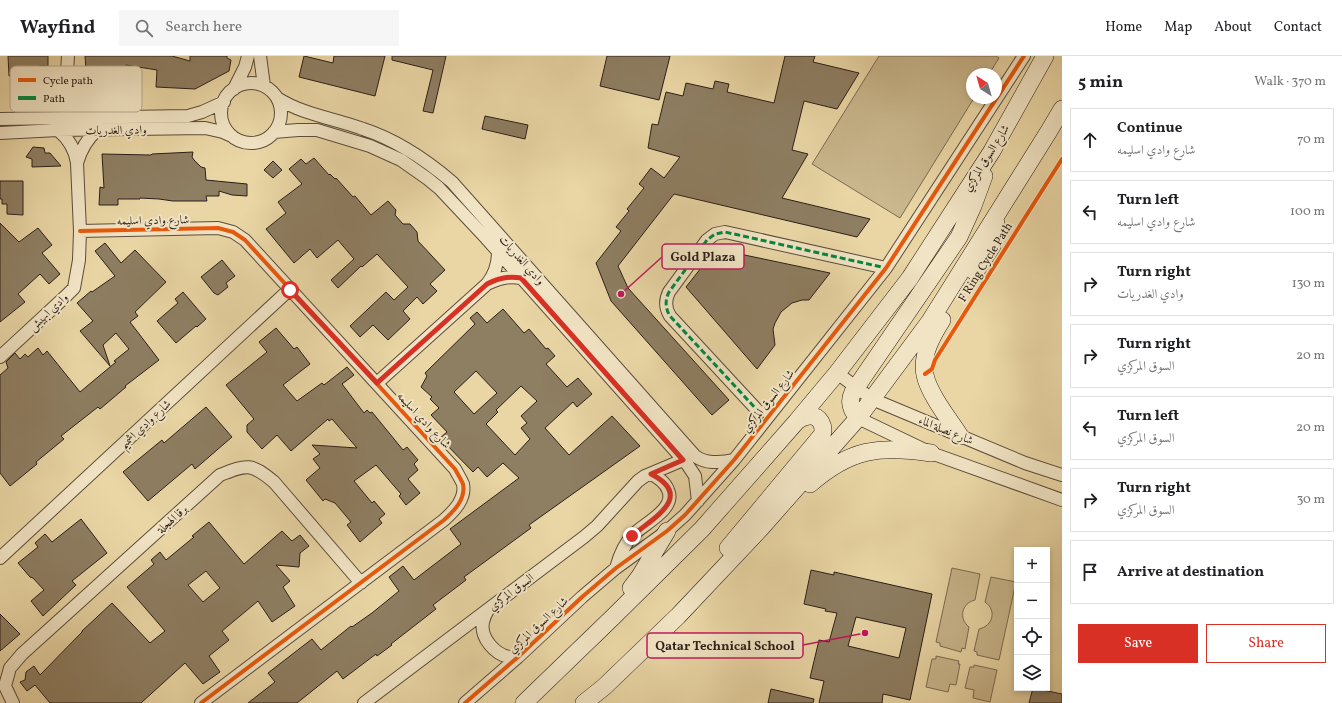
<!DOCTYPE html>
<meta charset="utf-8">
<style>
body{margin:0;font-family:Vollkorn,Amiri,serif;background:#f6f6f6;color:#202124}
.controls{position:absolute;right:12px;bottom:12px;display:grid;overflow:hidden;border-radius:0px;box-shadow:0 2px 6px #0003}
.controls button{width:36px;height:36px;display:grid;place-items:center;padding:0;border:0;border-bottom:1px solid #e0e0e0;background:#fff;color:#202124;font:20px sans-serif}
.compass{position:absolute;left:966px;top:12px;width:36px;height:36px;border-radius:50%;background:#fff;box-shadow:0 2px 6px #0003;rotate:323deg}
.stop{position:absolute;width:12px;height:12px;margin:-9px;border:3px solid #d93025;border-radius:50%;background:#fff}
.stop.end{background:#d93025;border-color:#fff;box-shadow:0 1px 4px #0008}
.list{margin:0;padding:0;list-style:none}
h2{display:flex;justify-content:space-between;align-items:center;height:52px;margin:0;padding:0 16px;font-size:17px}
h2 small{font-size:13px;font-weight:400;color:#757577}
.list li{display:grid;grid-template-columns:26px 1fr auto;gap:12px;align-items:center;box-sizing:border-box;height:64px;margin:0 8px 8px;padding:0 8px;border:1px solid #e0e0e0;border-radius:0px}
.list b{display:block;font-size:15px;white-space:nowrap}
.list p{margin:0;font-size:13px;white-space:nowrap;color:#757577}
.list em{font-size:13px;font-style:normal;color:#757577}
.actions{display:flex;gap:8px;padding:12px 16px}
.actions a{flex:1;padding:9px 0;border:1px solid #d93025;border-radius:0px;text-align:center;font-size:14px;color:#d93025}
.actions .main{background:#d93025;color:#fff}
.icon{flex:none;width:22px;height:22px;fill:none;stroke:currentColor;stroke-width:2;stroke-linecap:round;stroke-linejoin:round}
.map{position:relative;flex:none;width:1062px;height:647px;overflow:hidden}
header{display:flex;align-items:center;gap:24px;box-sizing:border-box;height:56px;padding:0 20px;background:#fff;border-bottom:1px solid #e0e0e0}
header strong{font-size:19px}
nav{display:flex;gap:22px;margin-inline-start:auto;font-size:14px}
.search{width:280px;height:36px;background:#f6f6f6;display:flex;align-items:center;gap:10px;box-sizing:border-box;padding:0 14px;border-radius:0px;color:#757577;font-size:15px}
main{display:flex}
aside{flex:1;background:#fff}
.map>svg:first-child{display:block}
</style>
<header>
<strong>Wayfind</strong>
<div class="search"><svg class="icon" aria-label="search" viewBox="0 0 24 24"><circle cx="10" cy="10" r="6"/><path d="M15 15l6 6"/></svg>Search here</div>
<nav><a>Home</a><a>Map</a><a>About</a><a>Contact</a></nav>
</header>
<main>
<div class="map">
<svg width="1062" height="647" viewBox="0 0 1062 647">
<rect width="100%" height="100%" fill="#ead6a5"/>
<filter id="stains"><feTurbulence type="fractalNoise" baseFrequency=".005" numOctaves="4"/><feColorMatrix values="0 0 0 0 .2 0 0 0 0 .09 0 0 0 0 .02 0 0 0 .5 -.17"/></filter>
<radialGradient id="worn" r=".72"><stop offset=".6" stop-color="#630" stop-opacity="0"/><stop offset="1" stop-color="#630" stop-opacity=".3"/></radialGradient>
<!-- green -->
<path fill="#cab78d" stroke="#7a6b53" d="M879 0H996L999 2 989 18H972V42H974L900 162 812 108Z
M952 512 980 518 975 544C962 547 958 562 969 571L965 593 962 592 961 596 940 590V587L936 586Z
M991 521 1016 526 999 604 977 599V596L974 595 979 573C993 570 997 554 985 546Z
M936 600 959 605 958 608H960L956 629 950 628 948 636 926 631 932 603H936Z
M974 609 997 614 990 646 973 642 974 634 965 632 970 611H974Z"/>
<!-- building -->
<path fill="#8e7e62" stroke="#2b1f19" fill-rule="evenodd" d="M8 0H48V10H39V19L9 20Z
M85 0H172L190 5V0H227V2L231 4 229 15 195 33 156 31 157 14 126 9 124 29 111 28 112 25 84 26 82 14H86Z
M304 0 333 7 334 0H385L375 40 299 21Z
M392 0H446L433 57 423 55 433 14 392 4Z
M607 0H670L659 44 600 30Z
M785 0H815L813 6 859 17 837 53 804 45 792 94 808 98 782 142 870 163 857 181 674 138 618 210 628 232 729 344 712 359 611 245 596 207 621 175 616 171 629 155 627 153 644 132 639 128 651 112 664 122 680 101 648 92 652 68 658 69 666 36 683 40 686 27 713 33 715 25 729 28 727 36 774 47Z
M485 60 528 69 525 83 482 73Z
M33 91 44 92 45 97H50L61 110 32 111V103L26 101Z
M193 96 192 101 194 104 201 111 205 112 206 124 247 128V140L232 139 219 135V140H206L207 145H173L159 143 140 142V143H118V149H99L100 131 104 132 102 98 151 99 152 98Z
M314 102 329 119 330 118 335 123 336 122 353 141 355 140 371 159 388 145 396 154 395 159 403 168H410L417 176 418 185 445 214 430 228 437 235 423 248 417 241 403 255 410 263 388 284 373 269 360 281 350 270 386 236 394 244 408 231 377 198 362 211 361 210 338 232 331 224 354 203 338 184 317 202 310 193 294 207 266 173 286 157 278 146 302 128 289 113 301 103 306 108Z
M273 105 282 114 273 122 264 114Z
M0 125H23V159L7 158V148H2V143H0Z
M0 167 19 186 38 172 52 189 42 197 60 218 49 228 40 218 18 238 25 246 0 266Z
M105 187 121 207 135 194 166 226 135 256 138 260 130 266 159 304 125 330 126 331 100 353 98 351 61 380 64 383 36 406 37 408 10 430 0 417V319L8 312 6 306 15 297 20 303 25 298 28 301 38 292 43 299 47 295 80 336 116 306 114 305 129 293 116 277 103 289 110 310 80 275 93 265 77 247 91 235 92 236 115 220 95 195Z
M716 193 830 217 809 244H802L792 247 781 256 775 267 773 273 775 289 757 313 686 231Z
M222 204 235 220 226 227 228 231 218 239 214 237 201 221Z
M183 236 206 263 197 271 196 270 176 287 157 265 178 247 175 243Z
M503 253 524 277 529 273 546 293 548 292 555 300 546 308 567 331 578 322 592 338 577 351 573 346 545 372 569 399 612 360 640 390 529 469 531 472 464 521 466 524 433 549 436 553 391 588 392 589 377 600 376 598 343 623 337 615 297 647H248L275 626 268 617 312 583 321 594 351 570 352 571 372 557 399 535 389 521 403 510 414 524 461 488 450 473 519 422 503 407 487 421 478 411 473 416 440 382 447 376 431 359 439 352 430 343 432 341 421 331 427 320 425 317 475 268 470 262 477 256 487 267ZM476 315 497 337 474 358 454 336ZM521 330 537 345 521 360 527 367 521 372 530 383 515 399 486 368 498 356 496 354Z
M276 272 294 293 297 291 310 308 283 329 297 345 322 327 324 329 347 311 354 319 342 328 364 357 367 354 370 357 372 356 403 394 407 391 418 404 414 408 418 414 408 423 420 437 406 449 399 440 401 438 376 409 354 425 372 447 374 445 385 458 379 463 382 467 360 486 347 469 351 466 335 447 325 443 323 445 306 424 320 412 313 403 320 398 312 389 357 392 332 363 329 365 328 363 291 395 277 379 262 393 247 376V369L254 363 226 329 267 296 259 286Z
M206 351 232 381 195 413 192 408 148 445 123 416 162 384 164 387Z
M81 463 107 497 72 525 76 529 43 560 31 545 44 534 33 522 30 521 18 507 38 491 35 487 45 478 52 486Z
M209 466 244 508 282 475 292 485 300 479 309 490 300 497 299 511 276 509 290 525 283 531 295 550 272 566 258 545 222 575 229 584 209 600 220 616 203 628 185 607 141 647H50L35 629 27 635 20 626 25 624 26 616 34 610 40 619 82 576V575L112 547 150 587 165 575 127 531 154 508 151 504 160 496 166 504 194 481 192 480ZM206 515 220 532 203 546 188 529Z
M811 514 834 519V516L932 538 910 644 883 638 882 647H819L824 625 810 622 819 584 829 586 837 557 825 555 826 553 804 548ZM856 561 906 572 899 602 848 590Z
M0 558 20 578 0 595Z
M1033 632 1062 638V647H1029Z
M771 633 814 643 813 647H768Z"/>
<g fill="none" stroke-linecap="round" stroke-linejoin="round">
<!-- minor casing -->
<g stroke="#5b4d3c" stroke-width="14">
<path id="minor" d="M68 0C67 21 63 44 75 63
M260 0 264 30
M221 57a30 30 0 1 1 60 0a30 30 0 1 1-60 0Z
M234 33 245 11 248 0
M277 42C304 59 333 62 363 73 397 84 425 103 452 126L695 400C708 409 720 406 734 404
M0 63 188 60 202 56 224 46
M274 76 298 74H317L370 90 401 104 428 123 439 132 486 182 687 408 695 420 698 445
M0 77 58 74 205 72 223 76 232 80
M77 107C81 93 87 83 97 74
M80 175 218 172 233 176 245 184 455 413C457 417 461 423 463 428 466 443 454 455 444 464L201 647
M487 228C495 218 498 208 498 196
M0 301 66 240 74 232 79 204 80 175 77 107C75 93 69 83 58 74
M837 317 872 343 1025 407 1062 419
M377 327 487 228C499 222 508 220 521 222
M858 362 931 397 1062 444
M765 365 758 355 670 260C665 252 665 244 669 236L707 184 715 178 725 176 886 212
M0 502 290 233
M616 512C619 501 624 488 633 479 643 468 677 453 668 434 665 426 659 422 651 418
M488 554C486 557 484 562 483 566 480 581 494 598 509 601 512 601 515 601 518 601
M13 647 5 630 10 612 22 598 220 419C248 408 251 407 274 426L361 527
M364 647 584 481 597 470 638 425 645 420 683 404
M465 647 518 601 582 541 616 512 667 475 685 459 734 404 886 212 1024 0"/>
</g>
<!-- secondary casing -->
<g stroke="#2b1f19" stroke-width="18">
<path id="secondary" d="M975 216 992 190 996 167
M942 264C932 280 921 299 925 319 929 338 949 363 960 380
M858 362C851 354 848 346 853 336L959 181 973 150 984 120
M810 428C850 393 879 389 931 397
M728 492 822 379C825 371 820 359 810 360 805 360 801 362 797 365
M631 532 640 520 667 475
M524 647 612 562 702 473 797 365 837 317 910 222 992 95 1045 0
M584 647 604 631 678 560 761 472 858 362 930 265 1049 75 1062 53"/>
</g>
<!-- minor -->
<use href="#minor" stroke="#f1e4c4" stroke-width="12"/>
<!-- secondary -->
<use href="#secondary" stroke="#f1e4c4" stroke-width="17"/>
<!-- quiet -->
<path stroke="#00873e" stroke-width="3" stroke-dasharray="6 3" stroke-linecap="butt" d="M765 365 758 355 670 260C665 252 665 244 669 236L707 184 715 178 725 176 886 212"/>
<!-- cycleway casing -->
<g stroke="#f1e4c4" stroke-width="6">
<path id="cycleway" d="M80 175 218 172 233 176 245 184 455 413C457 417 461 423 463 428 466 443 454 455 444 464L201 647
M925 318 932 313 935 304 1062 103
M465 647 518 601 582 541 616 512 667 475 685 459 734 404 886 212 1024 0"/>
</g>
<!-- cycleway -->
<use href="#cycleway" stroke="#e8590c" stroke-width="4"/>
</g>
<g fill="none" stroke-linecap="round" stroke-linejoin="round">
<!-- route -->
<path stroke="#d93025" stroke-width="5" d="M290 234 377 327 487 228C499 222 508 220 521 222L683 404 651 418C696 441 651 463 632 480"/>
</g>
<g text-anchor="middle" stroke-width="4" stroke-linejoin="round" paint-order="stroke">
<!-- street labels -->
<g font-size="12" fill="#2b1f19" stroke="#f1e4c4">
<text transform="translate(116 74) rotate(-1)" y="4">وادي الغدريات</text>
<text transform="translate(986 102) rotate(-58)" y="4">شارع السوق المركزي</text>
<text transform="translate(153 164) rotate(-1)" y="4">شارع وادي اسليمه</text>
<text transform="translate(522 204) rotate(48)" y="4">وادي الغدريات</text>
<text transform="translate(985 206) rotate(-58)" y="4">F Ring Cycle Path</text>
<text transform="translate(48 256) rotate(-43)" y="4">وادي ابهيش</text>
<text transform="translate(768 345) rotate(-52)" y="4">شارع السوق المركزي</text>
<text transform="translate(424 364) rotate(47)" y="4">شارع وادي اسليمه</text>
<text transform="translate(145 368) rotate(-43)" y="4">شارع وادي اشميم</text>
<text transform="translate(946 374) rotate(22)" y="4">شارع نصلة الماء</text>
<text transform="translate(172 463) rotate(-42)" y="4">برقا الهجلة</text>
<text transform="translate(511 536) rotate(-37)" y="4">السوق المركزي</text>
<text transform="translate(538 569) rotate(-43)" y="4">شارع السوق المركزي</text>
</g>
</g>
<!-- legend -->
<rect x="10" y="10" width="132" height="46" rx="6" fill="#f1e4c4" stroke="#b6a991" stroke-width="1"/>
<rect x="18" y="22" width="18" height="4" fill="#e8590c"/>
<rect x="18" y="40" width="18" height="4" fill="#00873e"/>
<g font-size="11" fill="#2b1f19">
<text x="43" y="28">Cycle path</text>
<text x="43" y="46">Path</text>
</g>
<!-- callouts -->
<path fill="none" stroke="#c2185b" stroke-width="1.5" d="M621 238L662 201M865 577L803 589"/>
<g fill="#c2185b" stroke="#f1e4c4" stroke-width="1.5">
<circle cx="621" cy="238" r="4"/>
<circle cx="865" cy="577" r="4"/>
</g>
<g fill="#f1e4c4" stroke="#c2185b" stroke-width="1.5">
<rect x="662" y="188" width="82" height="25" rx="4"/>
<rect x="647" y="577" width="156" height="25" rx="4"/>
</g>
<g font-size="13" text-anchor="middle" font-weight="bold" fill="#2b1f19">
<text x="703" y="205">Gold Plaza</text>
<text x="725" y="594">Qatar Technical School</text>
</g>
<rect width="100%" height="100%" filter="url(#stains)"/>
<rect width="100%" height="100%" fill="url(#worn)"/>
</svg>
<div class="controls">
<button>+</button>
<button>−</button>
<button><svg class="icon" aria-label="locate" viewBox="0 0 24 24"><circle cx="12" cy="12" r="6"/><path d="M12 2v4M12 18v4M2 12h4M18 12h4"/></svg></button>
<button><svg class="icon" aria-label="layers" viewBox="0 0 24 24"><path d="M12 4l9 5-9 5-9-5zM3 14l9 5 9-5"/></svg></button>
</div>
<svg class="compass" viewBox="-18 -18 36 36"><path d="M0-13l5 13h-10z" fill="#e53935"/><path d="M0 13l5-13h-10z" fill="#757577"/></svg>
<div class="stop" style="left:290px;top:234px"></div>
<div class="stop end" style="left:632px;top:480px"></div>
</div>
<aside>
<h2>5 min<small>Walk · 370 m</small></h2>
<ul class="list">
<li><svg class="icon" aria-label="ahead" viewBox="0 0 24 24"><path d="M12 20V5M6 11l6-6 6 6"/></svg><div><b>Continue</b><p>شارع وادي اسليمه</p></div><em>70 m</em></li>
<li><svg class="icon" aria-label="left" viewBox="0 0 24 24"><path d="M17 20v-9H6M10 6l-5 5 5 5"/></svg><div><b>Turn left</b><p>شارع وادي اسليمه</p></div><em>100 m</em></li>
<li><svg class="icon" aria-label="right" viewBox="0 0 24 24"><path d="M7 20v-9h11M14 6l5 5-5 5"/></svg><div><b>Turn right</b><p>وادي الغدريات</p></div><em>130 m</em></li>
<li><svg class="icon" aria-label="right" viewBox="0 0 24 24"><path d="M7 20v-9h11M14 6l5 5-5 5"/></svg><div><b>Turn right</b><p>السوق المركزي</p></div><em>20 m</em></li>
<li><svg class="icon" aria-label="left" viewBox="0 0 24 24"><path d="M17 20v-9H6M10 6l-5 5 5 5"/></svg><div><b>Turn left</b><p>السوق المركزي</p></div><em>20 m</em></li>
<li><svg class="icon" aria-label="right" viewBox="0 0 24 24"><path d="M7 20v-9h11M14 6l5 5-5 5"/></svg><div><b>Turn right</b><p>السوق المركزي</p></div><em>30 m</em></li>
<li><svg class="icon" aria-label="arrive" viewBox="0 0 24 24"><path d="M6 21V4h12l-3 4 3 4H6"/></svg><div><b>Arrive at destination</b></div></li>
</ul>
<div class="actions"><a class="main">Save</a><a>Share</a></div>
</aside>
</main>
